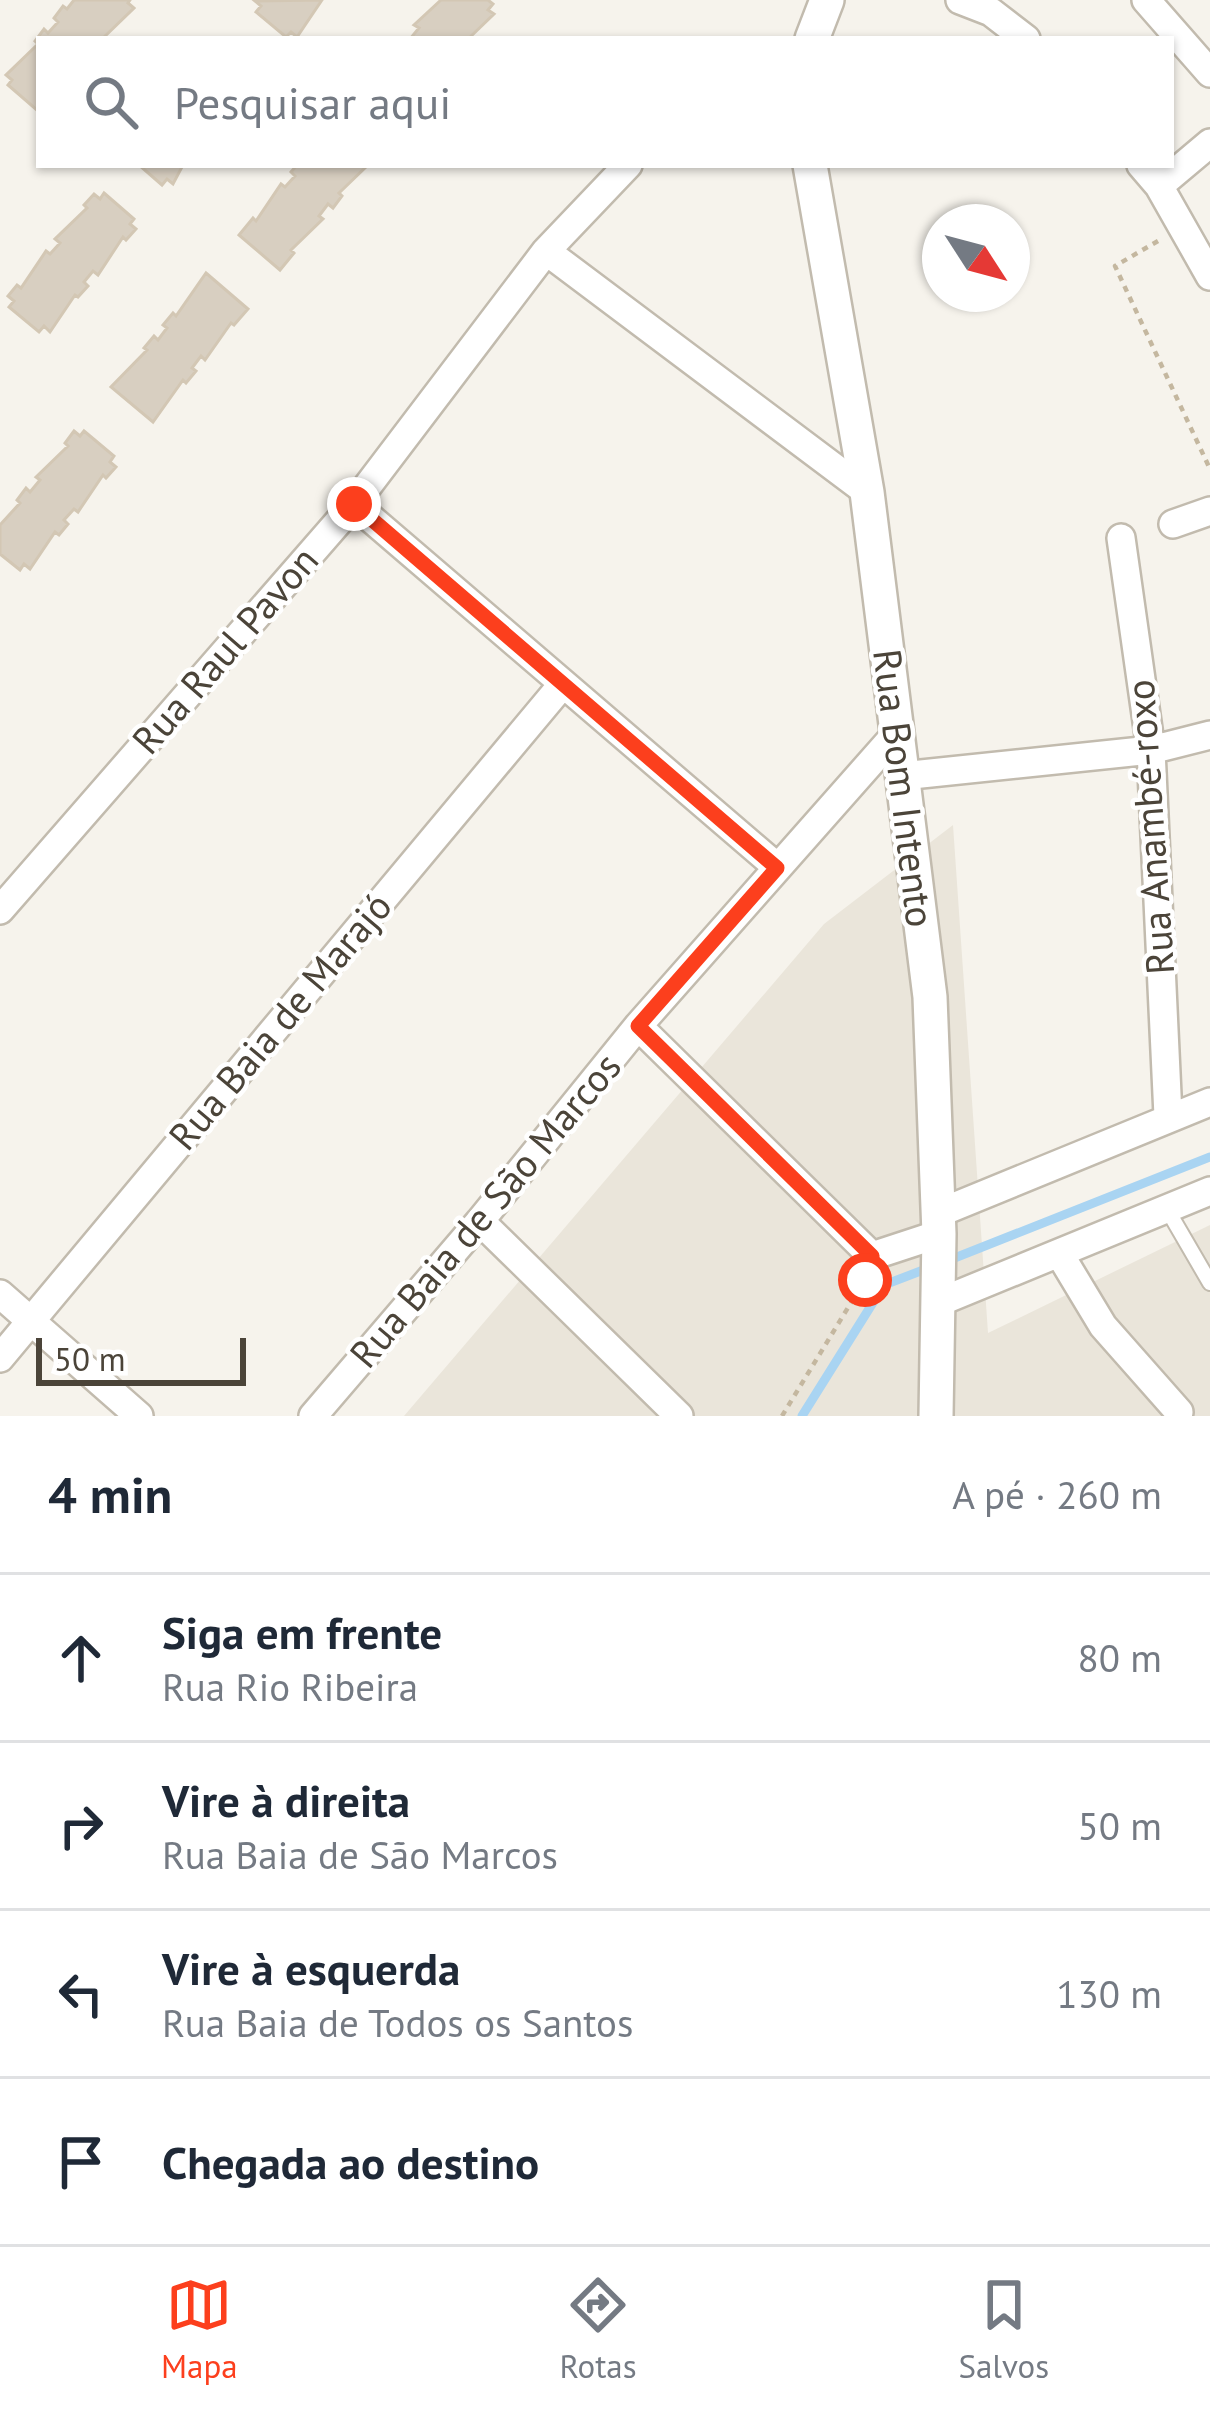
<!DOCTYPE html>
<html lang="pt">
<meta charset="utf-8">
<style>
body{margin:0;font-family:"PT Sans",sans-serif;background:#f2f2f3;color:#1f2937}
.compass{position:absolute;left:922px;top:204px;width:108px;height:108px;border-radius:50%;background:#fff;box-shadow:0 3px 9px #0004;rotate:126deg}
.scale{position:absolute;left:36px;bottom:30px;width:210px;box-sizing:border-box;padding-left:12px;border:6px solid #4b4439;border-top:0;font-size:33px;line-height:42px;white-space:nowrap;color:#4b4439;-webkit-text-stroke:9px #fff;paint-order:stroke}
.stop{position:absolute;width:36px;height:36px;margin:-27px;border:9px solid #fc3f1d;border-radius:50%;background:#fff}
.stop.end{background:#fc3f1d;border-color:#fff;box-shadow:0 3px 12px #0008}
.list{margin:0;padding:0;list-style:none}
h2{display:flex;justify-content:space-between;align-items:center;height:156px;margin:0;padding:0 48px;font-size:51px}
h2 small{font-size:39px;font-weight:400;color:#747a83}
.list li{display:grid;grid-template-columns:78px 1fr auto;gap:36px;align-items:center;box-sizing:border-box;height:168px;padding:0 48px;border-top:3px solid #e0e1e3}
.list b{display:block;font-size:45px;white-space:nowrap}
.list p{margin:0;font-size:39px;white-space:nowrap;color:#747a83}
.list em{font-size:39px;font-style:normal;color:#747a83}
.icon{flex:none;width:66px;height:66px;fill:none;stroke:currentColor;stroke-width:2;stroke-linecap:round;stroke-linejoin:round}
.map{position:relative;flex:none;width:1210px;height:1416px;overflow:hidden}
.search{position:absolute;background:#fff;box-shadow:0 3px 9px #0004;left:36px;right:36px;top:36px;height:132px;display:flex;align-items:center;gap:30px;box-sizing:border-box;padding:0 42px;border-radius:0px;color:#747a83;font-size:45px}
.sheet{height:828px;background:#fff}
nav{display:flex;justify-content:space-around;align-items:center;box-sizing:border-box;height:168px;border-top:3px solid #e0e1e3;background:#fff;font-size:33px;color:#747a83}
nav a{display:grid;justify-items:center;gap:6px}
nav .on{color:#fc3f1d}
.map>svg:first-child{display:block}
</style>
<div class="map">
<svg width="1210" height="1416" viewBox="0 0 1210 1416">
<rect width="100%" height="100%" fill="#f6f3ec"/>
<!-- residential -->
<path fill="#eae5da" d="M953 825 988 1333 1210 1225V1416H404L824 924Z"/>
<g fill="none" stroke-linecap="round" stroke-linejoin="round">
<!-- stream -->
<path stroke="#a9d4f2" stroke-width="9" d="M947 1261 1210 1157
M802 1416 884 1285 931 1267"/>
</g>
<!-- building -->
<path fill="#d8cfc1" stroke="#d3c7b4" stroke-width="3" d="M74 0H130L128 3 134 8 102 39H39L38 111 8 85 12 80 6 75 38 44 35 41 44 29 48 33 58 22 54 18 63 6 67 9Z
M322 0 297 37 291 32 286 37 256 12 261 6 255 1Z
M441 0H488L493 4 488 10 494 14 468 39H410L419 28 414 25Z
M139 165H183L173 184 167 179 162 185Z
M297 165H368L339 193 342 196 333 208 328 204 319 216 323 219 291 250 294 253 280 270 239 235 253 218 256 221 281 184 285 187 295 176 291 172Z
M104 193 134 219 130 224 136 229 126 240 123 237 98 275 93 271 84 282 88 286 78 297 75 295 50 332 44 326 39 332 9 307 14 301 8 296 17 285 21 288 46 251 50 254 60 243 55 239 87 208 84 205 94 194 100 199Z
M206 273 248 309 234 325 231 323 205 360 201 356 192 368 196 371 186 383 183 380 153 422 111 387 147 350 144 348 154 336 158 340 167 328 163 325 173 313 176 316Z
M74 431 80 436 84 431 114 456 110 462 116 467 106 478 103 475 78 512 74 509 64 520 68 524 59 535 55 532 30 569 24 564 20 570 0 554V525L20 503 17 500 26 488 30 492 40 480 36 477 68 446 65 443Z"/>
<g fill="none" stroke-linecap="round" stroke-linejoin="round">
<!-- service casing -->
<g stroke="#c2bbae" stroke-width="18">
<path id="service" d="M1167 1209 1210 1283"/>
</g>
<!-- minor casing -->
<g stroke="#c2bbae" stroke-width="32">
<path id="minor" d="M960 0 991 12 1026 39
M1146 0 1210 73
M1141 165 1159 186 1210 276
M1159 186 1210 143
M546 251 867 492
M354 504 777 867
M1173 524 1210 511
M1121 538 1151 750 1168 1116
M902 776 1151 750 1210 735
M0 910 354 504 546 251 628 165
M638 1026 872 1256 939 1234
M939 1213 1210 1102
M480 1221 679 1416
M1059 1253 1103 1326 1179 1412
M0 1294 139 1416
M937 1303 1210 1191
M0 1358 562 685
M313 1416 480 1221 638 1026 896 734"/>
</g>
<!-- tertiary casing -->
<g stroke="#c2bbae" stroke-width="38">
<path id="tertiary" d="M812 39 827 0
M810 165 867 492 930 997 939 1234 936 1416"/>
</g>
<!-- path -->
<path stroke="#c4b79f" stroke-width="4.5" stroke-dasharray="6 6" stroke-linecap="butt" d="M1158 241 1115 266 1210 469
M782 1416 863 1283"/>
<!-- service -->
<use href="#service" stroke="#fff" stroke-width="14"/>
<!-- minor -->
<use href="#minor" stroke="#fff" stroke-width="27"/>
<!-- tertiary -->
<use href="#tertiary" stroke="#fff" stroke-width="33"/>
</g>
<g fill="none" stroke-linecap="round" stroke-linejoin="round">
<!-- route -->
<path stroke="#fc3f1d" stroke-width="15" d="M354 504 777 868 638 1026 872 1256 865 1280"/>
</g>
<g text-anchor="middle" stroke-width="9" stroke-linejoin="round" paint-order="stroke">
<!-- street labels -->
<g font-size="39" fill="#4b4439" stroke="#fff">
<text transform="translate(225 650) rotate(-49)" y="14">Rua Raul Pavon</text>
<text transform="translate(904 788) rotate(83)" y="14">Rua Bom Intento</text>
<text transform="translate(1150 827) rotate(-94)" y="14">Rua Anambé-roxo</text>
<text transform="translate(280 1021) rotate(-50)" y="14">Rua Baia de Marajó</text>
<text transform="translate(485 1210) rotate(-50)" y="14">Rua Baia de São Marcos</text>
</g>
</g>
</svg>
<svg class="compass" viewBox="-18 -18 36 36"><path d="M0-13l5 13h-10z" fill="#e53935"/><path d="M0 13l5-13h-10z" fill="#747a83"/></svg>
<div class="scale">50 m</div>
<div class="stop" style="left:865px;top:1280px"></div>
<div class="stop end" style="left:354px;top:504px"></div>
<div class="search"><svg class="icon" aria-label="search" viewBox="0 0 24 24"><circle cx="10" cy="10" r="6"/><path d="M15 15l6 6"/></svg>Pesquisar aqui</div>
</div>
<section class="sheet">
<h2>4 min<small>A pé · 260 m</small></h2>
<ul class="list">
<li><svg class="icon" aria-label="ahead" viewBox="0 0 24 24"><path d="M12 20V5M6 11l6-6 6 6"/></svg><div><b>Siga em frente</b><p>Rua Rio Ribeira</p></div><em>80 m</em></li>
<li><svg class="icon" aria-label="right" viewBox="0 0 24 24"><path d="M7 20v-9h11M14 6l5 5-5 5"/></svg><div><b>Vire à direita</b><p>Rua Baia de São Marcos</p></div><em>50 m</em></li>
<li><svg class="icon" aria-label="left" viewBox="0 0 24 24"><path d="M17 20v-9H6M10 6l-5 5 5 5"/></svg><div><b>Vire à esquerda</b><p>Rua Baia de Todos os Santos</p></div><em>130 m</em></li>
<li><svg class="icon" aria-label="arrive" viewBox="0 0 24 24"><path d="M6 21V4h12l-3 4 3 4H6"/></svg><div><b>Chegada ao destino</b></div></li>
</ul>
</section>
<nav>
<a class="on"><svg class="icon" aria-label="map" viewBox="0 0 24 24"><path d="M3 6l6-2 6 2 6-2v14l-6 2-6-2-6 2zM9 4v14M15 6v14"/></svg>Mapa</a>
<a><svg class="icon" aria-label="directions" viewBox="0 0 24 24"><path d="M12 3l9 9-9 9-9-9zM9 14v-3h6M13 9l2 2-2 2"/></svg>Rotas</a>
<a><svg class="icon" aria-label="saved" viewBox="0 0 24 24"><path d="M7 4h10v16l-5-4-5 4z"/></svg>Salvos</a>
</nav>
